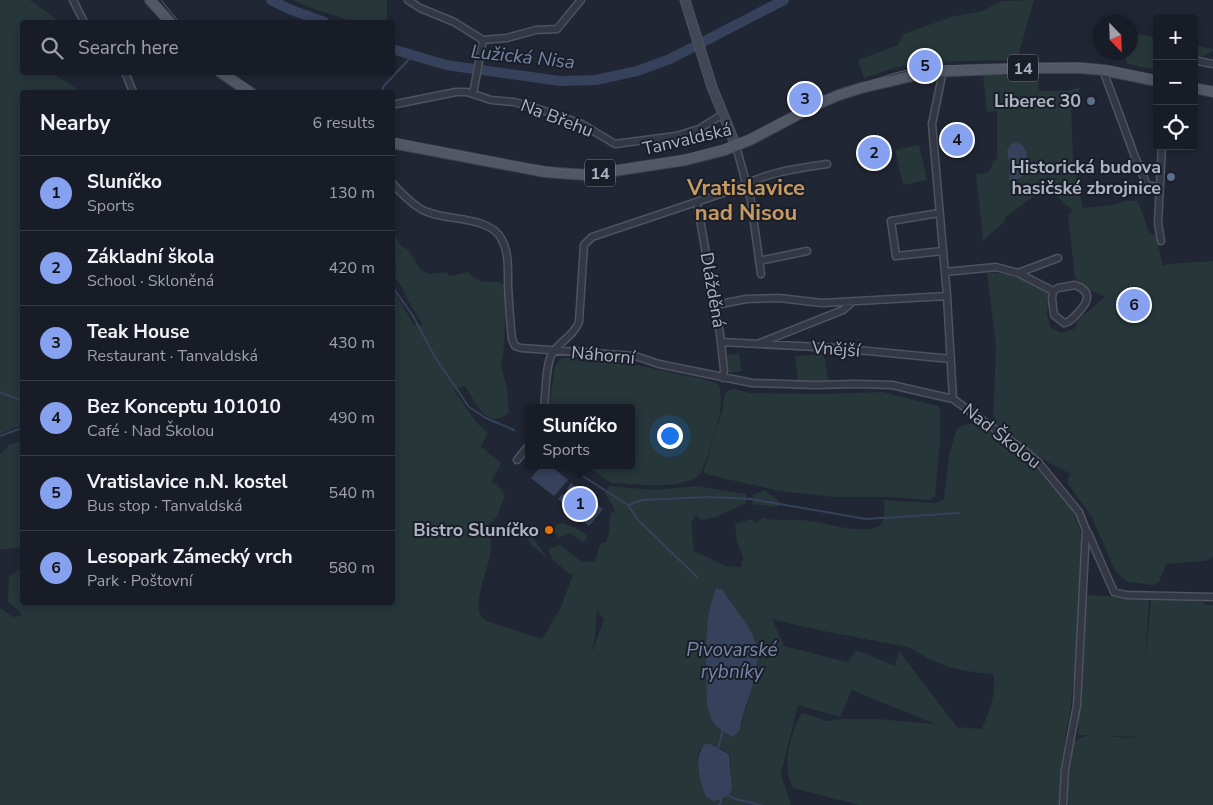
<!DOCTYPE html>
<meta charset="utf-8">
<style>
body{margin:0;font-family:"Nunito Sans",sans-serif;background:#21252e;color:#f1f3f6}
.controls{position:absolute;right:15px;top:15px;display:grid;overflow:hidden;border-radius:5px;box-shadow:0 2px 8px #0003}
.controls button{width:45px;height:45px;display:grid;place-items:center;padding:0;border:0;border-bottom:1px solid #363a43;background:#181c26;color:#f1f3f6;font:25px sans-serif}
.compass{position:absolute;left:1093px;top:15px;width:45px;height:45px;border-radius:50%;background:#181c26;box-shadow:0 2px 8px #0003;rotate:157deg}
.you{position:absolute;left:669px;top:435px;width:18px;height:18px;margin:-12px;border:4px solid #fff;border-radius:50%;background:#1a73e8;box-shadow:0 0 0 8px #1a73e833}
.badge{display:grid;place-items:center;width:32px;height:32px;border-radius:50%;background:#85a1ef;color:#111;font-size:16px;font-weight:700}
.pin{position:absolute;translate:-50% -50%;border:2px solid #fff;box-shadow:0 1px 5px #0006}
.popup{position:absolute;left:525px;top:404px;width:110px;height:65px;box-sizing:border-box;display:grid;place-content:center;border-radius:5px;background:#181c26;filter:drop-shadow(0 1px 4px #0005);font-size:16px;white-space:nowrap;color:#9fa1a7}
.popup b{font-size:19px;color:#f1f3f6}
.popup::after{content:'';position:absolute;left:50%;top:100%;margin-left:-10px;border:10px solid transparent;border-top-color:#181c26}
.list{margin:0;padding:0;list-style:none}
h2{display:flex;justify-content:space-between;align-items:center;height:65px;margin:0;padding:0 20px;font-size:21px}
h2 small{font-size:16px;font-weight:400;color:#9fa1a7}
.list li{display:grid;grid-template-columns:32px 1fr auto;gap:15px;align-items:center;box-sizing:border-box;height:75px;padding:0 20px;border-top:1px solid #363a43}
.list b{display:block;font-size:19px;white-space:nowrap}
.list p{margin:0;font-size:16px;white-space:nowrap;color:#9fa1a7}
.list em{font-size:16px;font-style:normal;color:#9fa1a7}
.icon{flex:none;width:28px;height:28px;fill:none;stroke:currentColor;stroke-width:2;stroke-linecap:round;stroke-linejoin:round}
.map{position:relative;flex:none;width:1213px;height:805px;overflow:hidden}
.search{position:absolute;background:#181c26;box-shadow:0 2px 8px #0003;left:20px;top:20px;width:375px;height:55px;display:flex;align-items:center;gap:12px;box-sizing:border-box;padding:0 18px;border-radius:5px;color:#9fa1a7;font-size:19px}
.panel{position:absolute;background:#181c26;box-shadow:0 2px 8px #0003;left:20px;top:90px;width:375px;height:515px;border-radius:5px}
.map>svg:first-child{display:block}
</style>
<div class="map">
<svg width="1213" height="805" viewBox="0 0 1213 805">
<rect width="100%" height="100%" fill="#202633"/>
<!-- green -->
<path fill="#263639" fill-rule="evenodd" d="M0 0H30L60 22H22V72L52 73 82 92H22V425L0 434Z
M293 0H387V22H354L308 7Z
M1034 0 1017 60 926 62 897 67 864 78 858 60 898 45 902 35 950 17 983 11 1001 1Z
M1131 33 1157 38V70L1127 64 1125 53 1130 52Z
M1194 45 1213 49V51L1194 61Z
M1038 73 1039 91H1067L1080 87 1079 94 1071 102 1073 160 1083 208 1113 205 1124 201H1138L1149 232 1156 236 1163 266 1169 264 1212 261 1213 262V557L1205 561 1166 564 1159 582 1153 585 1128 582 1115 571 1092 517 1068 484V478L1071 474 1049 463 993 424 996 347 987 272 1010 275 1048 291 1047 314 1051 328 1061 333 1074 329 1079 319 1105 297 1087 289 1075 278 1068 215 1073 210 1063 203 1049 185 1007 216 1003 223 983 241 976 174 987 173 992 167 991 163 997 158V111L987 112 983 75Z
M919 145 927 180 903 185 895 150Z
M393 234 402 246 409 251 420 269 429 274 447 272 449 276 469 272C478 285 486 281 501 282L506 288 504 347 501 365 507 389 509 412C488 433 475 401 465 386L454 390 477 423 488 433 481 446 501 463 491 482 498 485 505 495 497 517 489 524C488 532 491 539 491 547 491 564 470 606 483 618 490 624 531 635 542 639L561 607 574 572 571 575 553 560 548 549 560 545 581 561 595 562 600 544 606 542 609 533 610 514 615 510 605 493 609 486 655 490 697 486 746 494V503L716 517 701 520 696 515 691 523 694 551 726 566 741 567 743 557 737 542 735 524 752 519 756 523 763 518C776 521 788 519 801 520 820 521 861 535 877 527 883 525 883 520 884 514 884 509 885 505 883 500L936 503 944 499 949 455 957 428 968 424H975L1007 443 1035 464 1073 512 1080 530 1082 550 1075 666 1071 705 1061 764 1059 805H859L793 788C781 767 790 732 802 713L811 715 826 721 842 719H878L935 724 852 690 840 717 798 705 781 774 791 805H0V608L13 617 21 616 20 612 8 602 9 577 22 567V602H392L393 289 414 325H423L408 301 402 287 395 278 396 263 393 257ZM715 590H723L751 632 758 665 740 730 706 677 708 631 712 598ZM597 610 604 620 591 654 595 638ZM772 619C815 630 859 638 903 646 913 648 924 657 933 661 953 670 972 672 993 674 997 692 990 710 983 726L981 729 957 727 899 651 895 666 857 650 847 662 784 646ZM718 747 730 754 732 787 725 798C717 800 709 802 704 793L698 758 699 750Z
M739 353 742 371 729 373 727 355Z
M824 354 828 381H798L795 356Z
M563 358C576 358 589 361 602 361L605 359H611L677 374 704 379 718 384C729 404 708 453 701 474 680 491 638 484 613 483L605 479 586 465H631V408H549L555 366 559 360Z
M734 389 750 393 821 394 883 392 938 406 940 410V443L935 497 929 500 891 497H833L781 491 721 478 703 473 723 408 724 395 728 391Z
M22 441V547L0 550V454L10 444Z
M764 490 780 502 777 507 752 504 753 495Z
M564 523 573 527 587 535 586 541 582 542 570 533 558 538 553 530 557 524Z
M526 528 546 556 545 557 535 547 534 548 521 531Z
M1086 595 1149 598 1145 663 1151 599H1177L1204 602 1205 605H1213V805H1069C1062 787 1070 762 1072 743 1089 728 1119 741 1140 737L1078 735Z"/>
<!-- water -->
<path fill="#36425b" d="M1016 142 1022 145 1027 152 1026 169 1022 177 1012 181 1009 179 1010 166 1007 151 1010 145Z
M542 465H550L568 480 554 496 531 478Z
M571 483 603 509 589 526 558 499 562 494 565 495 568 491 567 489Z
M716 588 723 590C731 604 743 617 751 632 769 665 745 696 740 730L733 737C717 729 709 721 707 702 706 670 703 617 716 588Z
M705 744H710L729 754 732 787C730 797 723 799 713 801L706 797 704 793C700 777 693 758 705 744Z"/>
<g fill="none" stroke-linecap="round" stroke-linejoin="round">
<!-- stream -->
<path stroke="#36425b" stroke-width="2" d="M382 92 383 87 412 56
M392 286 413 316 435 357 469 407 486 418 514 430
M0 392 22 401
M0 436 22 428
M581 475 628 505 639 521 697 577
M628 505 643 500 709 497 751 499 866 519 959 513
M718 749 723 729
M728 795 735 799 761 805
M719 805 721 802V798"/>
<!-- river -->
<path stroke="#36425b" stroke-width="10" d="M271 0 289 9 324 22
M392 49 446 65 560 81 596 80 637 71 670 59 784 0"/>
<!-- street casing -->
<g stroke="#4e535f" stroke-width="9">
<path id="street" d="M73 0 84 22
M408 0 420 8 454 22 483 40 507 38 536 30 557 29 581 0
M1198 61 1213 64
M1103 70 1135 157 1147 185 1160 188
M943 71 932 124 947 296 953 399
M125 72 133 92
M473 94 483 40
M396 104 456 92H467L491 100 514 102 542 110 582 124 615 144 676 136 699 129 723 114
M736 146 751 201 761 274
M392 183C400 192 411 203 421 209 442 222 490 214 502 240 509 253 508 271 508 285 509 303 510 321 512 339L515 346 521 348 635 356 659 364 752 383 815 385 856 384 892 385 953 399 1025 451 1038 462 1079 512 1086 530 1077 705 1065 769 1063 805
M697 202 720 334 724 370 723 378
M939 213 891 221 896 256 943 251
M1161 241 1158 223 1162 146
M759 261 807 251
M945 272 996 267 1018 273 1058 258
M1018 273 1053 291
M1075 285C1097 293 1084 307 1074 317 1069 321 1070 322 1064 323L1054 315 1052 299 1053 291 1058 288Z
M716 305 746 299 779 298 822 303 947 296
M721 342 837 348 951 359
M760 343 843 310 851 303
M544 408C546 393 545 364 553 352 561 341 574 335 579 322L584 245 592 237 598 235 732 190C765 173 792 169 827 164
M517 460 529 445
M1088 533 1114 592 1126 595 1213 597"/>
</g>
<!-- secondary casing -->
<g stroke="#4e535f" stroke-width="11">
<path id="secondary" d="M685 0 712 87 736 146"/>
</g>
<!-- primary casing -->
<g stroke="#3d424e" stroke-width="12">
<path id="primary" d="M150 0 170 22
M220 72 249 92
M1194 88 1213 92
M392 143 545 172 587 175 686 160 725 150 750 140 820 103 839 95 861 88 929 72 1022 68H1080L1103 70 1157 81"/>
</g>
<!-- street -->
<use href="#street" stroke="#333844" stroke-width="6"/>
<!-- secondary -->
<use href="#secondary" stroke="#424757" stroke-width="9"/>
<!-- primary -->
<use href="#primary" stroke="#515764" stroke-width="10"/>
<!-- tram -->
<path stroke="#585e6d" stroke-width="1" d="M161 0 179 22
M228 72 259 92
M1194 84 1213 87
M392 138 525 164 567 170H592L685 155 723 145 748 135 825 96 895 73 925 66 1078 63 1109 66 1157 76"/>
</g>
<!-- markers -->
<g fill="#5c6f8a" stroke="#191e29" stroke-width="2">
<circle cx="1091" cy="101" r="5"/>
<circle cx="1171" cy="177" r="5"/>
</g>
<circle fill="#e8710a" stroke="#191e29" stroke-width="2" cx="549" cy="530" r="5"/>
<g text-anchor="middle" stroke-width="4" stroke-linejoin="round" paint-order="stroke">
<!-- shield labels -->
<g fill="#191e29" stroke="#818693" stroke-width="1">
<rect x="1008" y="54.5" width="30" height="27" rx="4"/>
<rect x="585" y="159.5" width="30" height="27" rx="4"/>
</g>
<g font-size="16" font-weight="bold" fill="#adb3c1">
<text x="1023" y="74">14</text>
<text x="600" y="179">14</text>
</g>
<!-- poi labels -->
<g font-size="18" font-weight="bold" fill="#adb3c1" stroke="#191e29" text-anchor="end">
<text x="1081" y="107">Liberec 30</text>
<text x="1161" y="173">Historická budova<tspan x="1161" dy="21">hasičské zbrojnice</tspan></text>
<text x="539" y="536">Bistro Sluníčko</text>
</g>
<!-- street labels -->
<g font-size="18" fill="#adb3c1" stroke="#191e29">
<text transform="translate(557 118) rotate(21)" y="6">Na Břehu</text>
<text transform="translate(687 139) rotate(-13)" y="6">Tanvaldská</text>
<text transform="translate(713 290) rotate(80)" y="6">Dlážděná</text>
<text transform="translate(836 349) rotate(4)" y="6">Vnější</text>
<text transform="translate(603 355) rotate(5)" y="6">Náhorní</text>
<text transform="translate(1002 436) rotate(38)" y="6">Nad Školou</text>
</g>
<!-- water labels -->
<g font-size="19" font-style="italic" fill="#7786a8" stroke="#191e29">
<text transform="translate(523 56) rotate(6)" y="7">Lužická Nisa</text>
<text x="732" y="656">Pivovarské<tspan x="732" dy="22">rybníky</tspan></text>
</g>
<!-- district labels -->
<g font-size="22" font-weight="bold" fill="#c99a60" stroke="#191e29">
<text x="746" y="195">Vratislavice<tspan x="746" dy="25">nad Nisou</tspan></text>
</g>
</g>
</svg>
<div class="controls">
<button>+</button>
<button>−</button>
<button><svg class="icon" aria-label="locate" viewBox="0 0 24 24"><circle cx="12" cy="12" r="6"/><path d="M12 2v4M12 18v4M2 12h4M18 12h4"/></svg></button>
</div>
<svg class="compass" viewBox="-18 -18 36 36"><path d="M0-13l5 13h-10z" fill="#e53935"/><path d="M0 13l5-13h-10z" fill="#9fa1a7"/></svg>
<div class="you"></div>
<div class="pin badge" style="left:580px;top:504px">1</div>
<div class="popup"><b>Sluníčko</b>Sports</div>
<div class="pin badge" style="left:874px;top:153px">2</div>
<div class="pin badge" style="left:805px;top:99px">3</div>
<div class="pin badge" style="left:957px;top:140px">4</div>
<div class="pin badge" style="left:925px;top:66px">5</div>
<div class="pin badge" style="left:1134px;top:305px">6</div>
<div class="search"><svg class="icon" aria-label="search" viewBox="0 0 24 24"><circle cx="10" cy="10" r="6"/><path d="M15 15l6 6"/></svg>Search here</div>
<section class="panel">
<h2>Nearby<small>6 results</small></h2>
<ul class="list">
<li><span class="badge">1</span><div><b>Sluníčko</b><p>Sports</p></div><em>130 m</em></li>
<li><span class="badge">2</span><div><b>Základní škola</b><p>School · Skloněná</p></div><em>420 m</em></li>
<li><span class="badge">3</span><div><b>Teak House</b><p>Restaurant · Tanvaldská</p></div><em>430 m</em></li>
<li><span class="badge">4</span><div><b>Bez Konceptu 101010</b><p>Café · Nad Školou</p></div><em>490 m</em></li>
<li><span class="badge">5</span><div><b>Vratislavice n.N. kostel</b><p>Bus stop · Tanvaldská</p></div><em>540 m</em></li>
<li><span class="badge">6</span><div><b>Lesopark Zámecký vrch</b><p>Park · Poštovní</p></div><em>580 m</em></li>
</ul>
</section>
</div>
